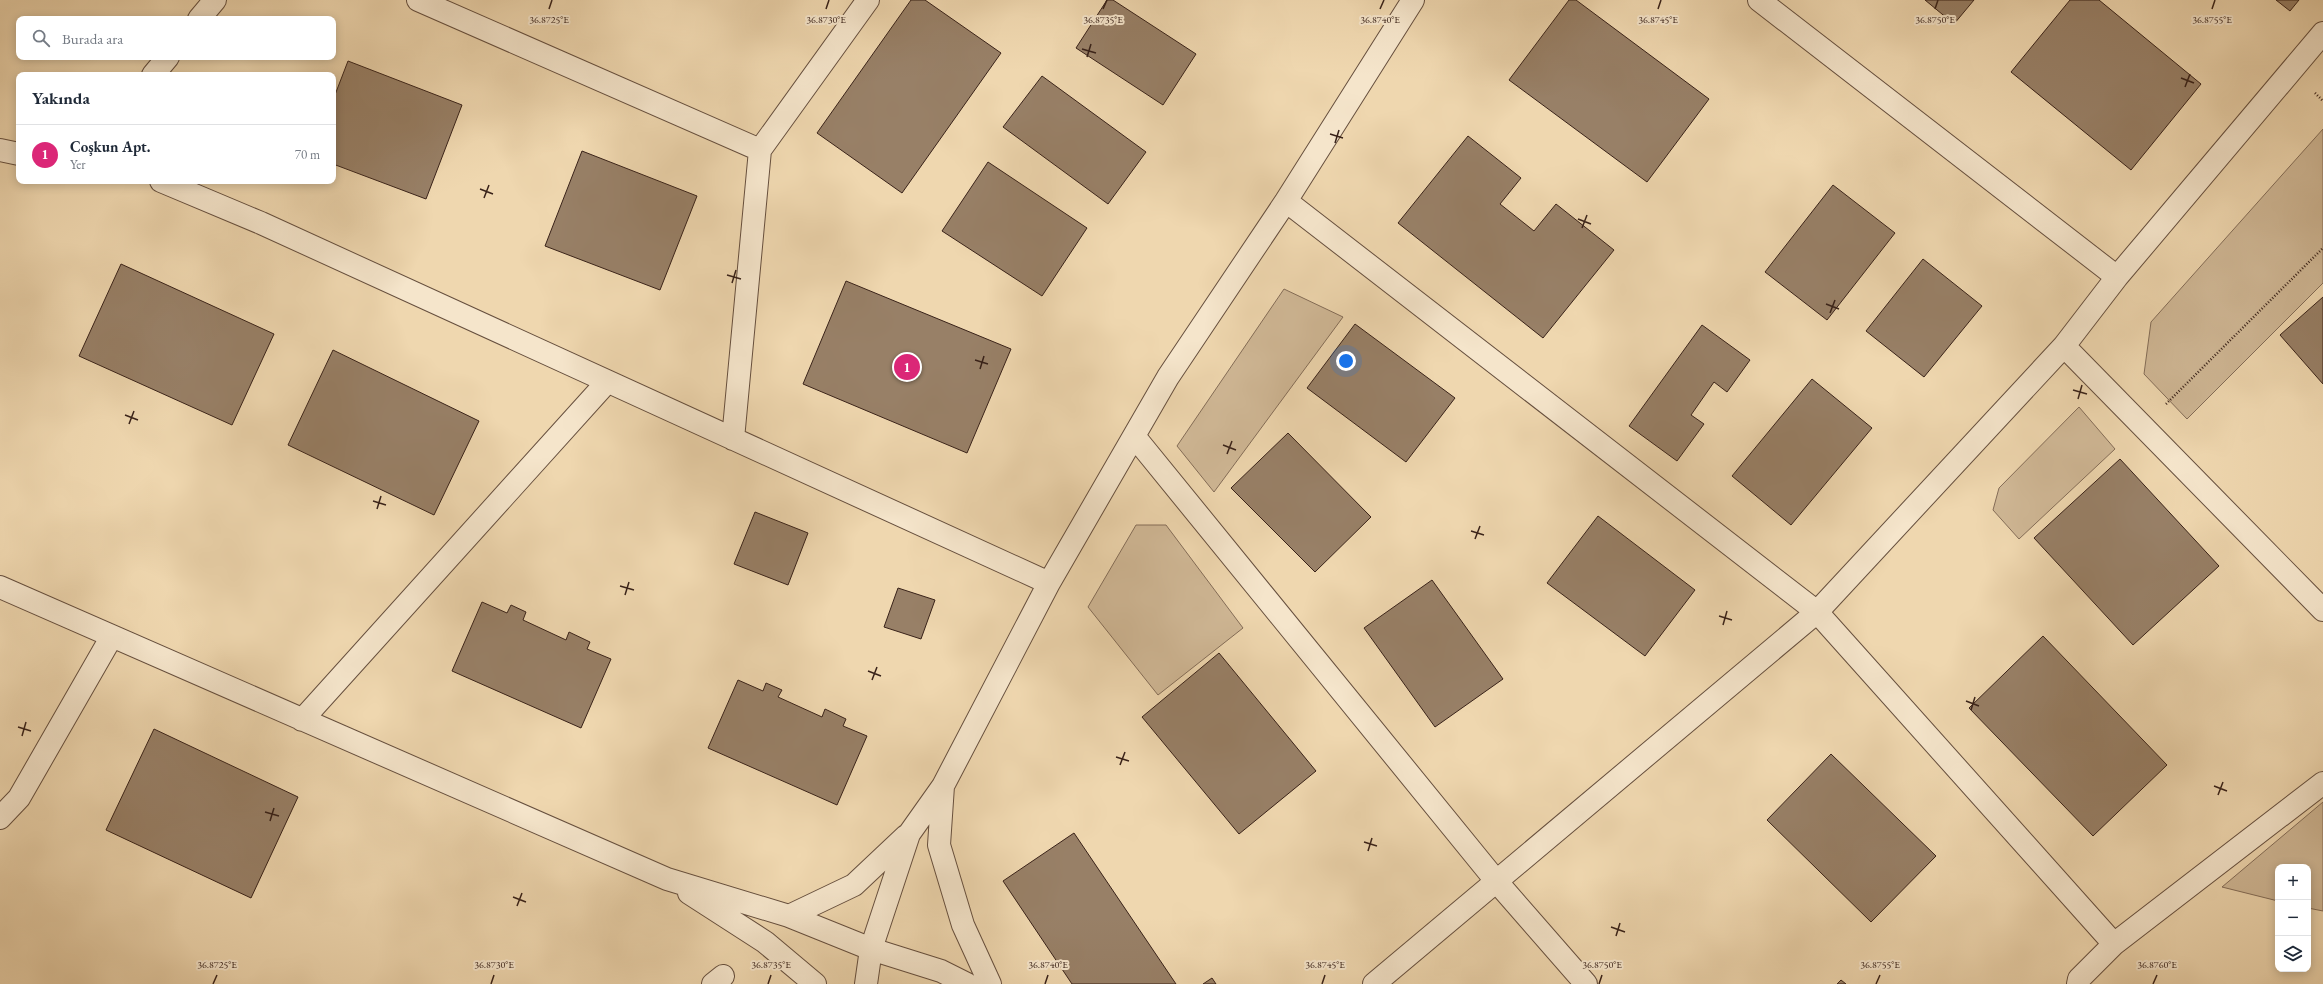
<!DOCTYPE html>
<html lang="tr">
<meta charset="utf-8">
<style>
body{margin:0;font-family:"EB Garamond",serif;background:#f2f2f3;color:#1f2937}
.controls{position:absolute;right:12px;bottom:12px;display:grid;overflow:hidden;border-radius:8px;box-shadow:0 2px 10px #0003}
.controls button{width:36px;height:36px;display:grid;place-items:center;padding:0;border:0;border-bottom:1px solid #e0e1e3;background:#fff;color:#1f2937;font:20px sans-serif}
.you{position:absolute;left:1346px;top:361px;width:14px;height:14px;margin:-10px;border:3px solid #fff;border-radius:50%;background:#1a73e8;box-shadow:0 0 0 6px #1a73e833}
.badge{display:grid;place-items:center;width:26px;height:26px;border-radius:50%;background:#db2777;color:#fff;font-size:13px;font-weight:700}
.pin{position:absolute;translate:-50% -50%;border:2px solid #fff;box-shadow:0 1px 4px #0006}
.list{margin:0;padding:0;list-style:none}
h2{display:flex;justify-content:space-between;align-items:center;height:52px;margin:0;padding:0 16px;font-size:17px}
h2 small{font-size:13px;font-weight:400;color:#747a83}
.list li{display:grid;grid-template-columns:26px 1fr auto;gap:12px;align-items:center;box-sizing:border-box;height:60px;padding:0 16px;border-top:1px solid #e0e1e3}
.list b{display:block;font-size:15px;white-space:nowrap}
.list p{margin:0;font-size:13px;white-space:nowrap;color:#747a83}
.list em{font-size:13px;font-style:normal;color:#747a83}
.icon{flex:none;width:22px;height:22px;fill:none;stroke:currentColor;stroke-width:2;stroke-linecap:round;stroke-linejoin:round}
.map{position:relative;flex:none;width:2323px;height:984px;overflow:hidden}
.search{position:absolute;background:#fff;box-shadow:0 2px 10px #0003;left:16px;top:16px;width:320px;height:44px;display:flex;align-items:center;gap:10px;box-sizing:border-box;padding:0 14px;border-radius:8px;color:#747a83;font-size:15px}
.panel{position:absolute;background:#fff;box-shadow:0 2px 10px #0003;left:16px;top:72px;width:320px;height:112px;border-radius:8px}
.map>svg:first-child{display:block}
</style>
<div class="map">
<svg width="2323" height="984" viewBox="0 0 2323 984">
<rect width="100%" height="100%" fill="#efd7af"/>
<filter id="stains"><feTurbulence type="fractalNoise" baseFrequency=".005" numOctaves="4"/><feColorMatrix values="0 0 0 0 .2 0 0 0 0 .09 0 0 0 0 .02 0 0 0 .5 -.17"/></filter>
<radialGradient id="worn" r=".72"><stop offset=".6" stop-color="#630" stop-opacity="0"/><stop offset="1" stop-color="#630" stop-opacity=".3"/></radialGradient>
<!-- green -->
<path fill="#d0b896" stroke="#846d58" d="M2323 129V283L2187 419 2144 374 2151 322Z
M1284 289 1343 317 1214 492 1177 446Z
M2079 407 2115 449 2019 539 1993 510 1999 488Z
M1136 525H1166L1243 628 1158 695 1088 607Z
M2323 802V911L2308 908V867H2278V901L2222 887Z"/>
<!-- building -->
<path fill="#988067" stroke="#392219" d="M911 0H925L1001 53 902 193 817 133Z
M1107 0H1113L1196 54 1163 105 1076 48Z
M1569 0H1576L1709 99 1647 182 1509 80Z
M1925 0H1974L1954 24Z
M2070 0H2099L2201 84 2131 170 2011 72Z
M2276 0H2299L2290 11Z
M348 61 462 105 426 199 333 164V100Z
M1042 76 1146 152 1108 204 1003 127Z
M1468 136 1521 178 1500 204 1534 231 1556 204 1614 250 1543 338 1398 223Z
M582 151 697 196 660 290 545 246Z
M988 162 1087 228 1042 296 942 231Z
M1833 185 1895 233 1827 320 1765 272Z
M1923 259 1982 306 1924 377 1866 331Z
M121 264 274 334 232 425 79 356Z
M846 281 1011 349 967 453 803 384Z
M2323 297V384L2280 335Z
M1355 324 1455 398 1406 462 1307 388Z
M1702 325 1750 360 1727 392 1714 382 1691 415 1704 424 1677 461 1629 426Z
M333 350 479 421 434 515 288 445Z
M1812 379 1872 428 1791 525 1732 476Z
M1288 433 1371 517 1315 572 1231 488Z
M2120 459 2219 566 2133 645 2034 538Z
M755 512 808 533 788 585 734 564Z
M1598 516 1695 590 1645 656 1547 583Z
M1432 580 1503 679 1435 727 1364 628Z
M898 588 935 600 921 639 884 627Z
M482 602 507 613 511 605 526 612 523 620 566 640 569 632 590 642 587 649 611 659 581 728 452 671Z
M2043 636 2167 765 2093 836 1969 708Z
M1219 653 1316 771 1239 834 1142 717Z
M738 680 763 691 766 683 782 690 778 697 822 717 825 709 846 719 843 726 867 736 837 805 708 748Z
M154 729 298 797 251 898 106 830Z
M1831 754 1936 856 1871 922 1767 820Z
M1074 833 1176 984H1072L1003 881Z
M1212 978 1216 984H1203Z
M1841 980 1846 984H1837Z"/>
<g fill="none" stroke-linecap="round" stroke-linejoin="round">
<!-- street casing -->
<g stroke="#664f3e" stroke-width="24">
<path id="street" d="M418 0 760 150
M1759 0 2117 277
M199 19 215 0
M153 75 168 57
M0 150 19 154
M161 181 261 223 1049 583
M1286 201 1817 612 2114 944
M2064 346 2323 610
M1134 436 1497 882 1586 984
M733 439 760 150 868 0
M0 587 667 879 789 916 871 949 909 834 943 786 1049 583 1168 377 1286 201 1413 0
M302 720 607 382
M943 786 939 845 963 925 990 984
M0 818 19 798 112 636
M689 893 765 942 815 984
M789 916 854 885 906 836
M713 984 723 976
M866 984 871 949 941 971 967 984
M1374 984 1817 612 2064 346 2117 277 2323 33
M2078 984 2079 979 2114 944 2323 783"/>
</g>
<!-- path -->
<path stroke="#392219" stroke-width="2.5" stroke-dasharray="1 2" stroke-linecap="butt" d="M2315 93 2323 101
M2166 404 2323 248"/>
<!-- street -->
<use href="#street" stroke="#f5e5cb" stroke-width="22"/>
</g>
<!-- ticks -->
<path fill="none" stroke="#392219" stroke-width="1.5" d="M549 9 552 0M826 9 829 0M1103 9 1107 0M1380 9 1384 0M1658 9 1661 0M1935 9 1938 0M2212 9 2215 0M1082 49 1096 53M1087 57 1091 44M2181 78 2194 83M2185 87 2190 74M1330 134 1343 138M1335 143 1339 130M480 189 493 194M484 198 489 185M1578 219 1591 224M1582 228 1587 215M727 275 741 279M732 283 736 270M1826 304 1839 309M1830 313 1835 300M975 360 988 364M980 369 984 356M2073 390 2087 394M2078 399 2082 385M125 415 138 420M129 424 134 411M1223 445 1236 450M1227 454 1232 441M373 501 386 505M377 509 381 496M1471 531 1484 535M1475 539 1480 526M620 586 634 590M625 595 629 582M1719 616 1732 620M1723 625 1727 611M868 671 881 676M872 680 877 667M1966 701 1979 706M1971 710 1975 697M18 727 31 731M22 736 26 722M1116 757 1129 761M1120 765 1125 752M2214 786 2227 791M2218 795 2223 782M265 812 279 816M270 821 274 808M1364 842 1377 846M1368 851 1372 838M513 897 526 902M517 906 522 893M1611 927 1625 932M1616 936 1620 923M213 984 217 975M491 984 494 975M768 984 771 975M1045 984 1048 975M1322 984 1325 975M1599 984 1602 975M1876 984 1880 975M2153 984 2157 975"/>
<g font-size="10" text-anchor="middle" fill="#392219" stroke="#f5e5cb" stroke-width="4" stroke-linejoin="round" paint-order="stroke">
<text x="2212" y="23">36.8755°E</text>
<text x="549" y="23">36.8725°E</text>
<text x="826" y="23">36.8730°E</text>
<text x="1103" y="23">36.8735°E</text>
<text x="1380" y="23">36.8740°E</text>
<text x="1658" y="23">36.8745°E</text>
<text x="1935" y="23">36.8750°E</text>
<text x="217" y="968">36.8725°E</text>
<text x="494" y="968">36.8730°E</text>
<text x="771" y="968">36.8735°E</text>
<text x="1048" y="968">36.8740°E</text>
<text x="1325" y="968">36.8745°E</text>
<text x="1602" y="968">36.8750°E</text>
<text x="1880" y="968">36.8755°E</text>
<text x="2157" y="968">36.8760°E</text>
</g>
<rect width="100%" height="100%" filter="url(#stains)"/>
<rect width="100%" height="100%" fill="url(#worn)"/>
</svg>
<div class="controls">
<button>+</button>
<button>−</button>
<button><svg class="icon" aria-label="layers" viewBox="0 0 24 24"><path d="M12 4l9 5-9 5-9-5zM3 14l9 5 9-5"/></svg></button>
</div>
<div class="you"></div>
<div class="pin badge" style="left:907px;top:367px">1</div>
<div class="search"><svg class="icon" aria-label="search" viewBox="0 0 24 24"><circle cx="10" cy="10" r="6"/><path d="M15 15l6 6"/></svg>Burada ara</div>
<section class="panel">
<h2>Yakında<small></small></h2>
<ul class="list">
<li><span class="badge">1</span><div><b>Coşkun Apt.</b><p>Yer</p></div><em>70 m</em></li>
</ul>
</section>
</div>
